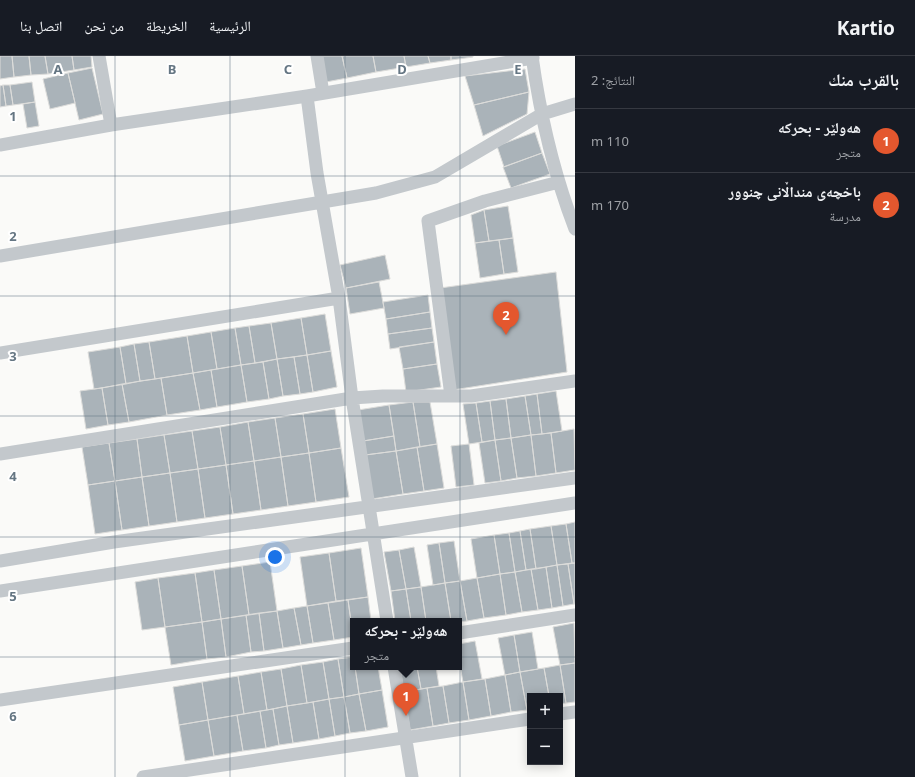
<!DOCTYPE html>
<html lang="ar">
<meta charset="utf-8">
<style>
body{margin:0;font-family:"Noto Sans","Noto Naskh Arabic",sans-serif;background:#242831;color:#f1f3f6;direction:rtl}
.controls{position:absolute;right:12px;bottom:12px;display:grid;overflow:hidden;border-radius:0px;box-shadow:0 2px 10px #0003}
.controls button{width:36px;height:36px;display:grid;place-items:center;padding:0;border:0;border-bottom:1px solid #363941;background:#171b24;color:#f1f3f6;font:20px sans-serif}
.you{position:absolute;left:275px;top:501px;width:14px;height:14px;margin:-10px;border:3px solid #fff;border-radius:50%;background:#1a73e8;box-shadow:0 0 0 6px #1a73e833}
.badge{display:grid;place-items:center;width:26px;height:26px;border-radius:50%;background:#e4572e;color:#fff;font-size:13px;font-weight:700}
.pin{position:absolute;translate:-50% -33px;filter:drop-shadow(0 1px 2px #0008)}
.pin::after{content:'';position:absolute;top:21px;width:14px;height:12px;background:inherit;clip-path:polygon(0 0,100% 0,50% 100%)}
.popup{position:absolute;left:350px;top:562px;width:112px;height:52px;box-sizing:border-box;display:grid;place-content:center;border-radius:0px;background:#171b24;filter:drop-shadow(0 1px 3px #0005);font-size:13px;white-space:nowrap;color:#9ea1a6}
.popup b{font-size:15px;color:#f1f3f6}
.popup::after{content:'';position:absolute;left:50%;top:100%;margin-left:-8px;border:8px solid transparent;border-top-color:#171b24}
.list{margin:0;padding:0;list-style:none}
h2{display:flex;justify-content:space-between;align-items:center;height:52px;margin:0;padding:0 16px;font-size:17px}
h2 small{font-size:13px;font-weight:400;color:#9ea1a6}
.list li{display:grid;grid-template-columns:26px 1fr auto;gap:12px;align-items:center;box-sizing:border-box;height:64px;padding:0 16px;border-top:1px solid #363941}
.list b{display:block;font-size:15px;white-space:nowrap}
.list p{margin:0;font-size:13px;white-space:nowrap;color:#9ea1a6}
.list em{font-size:13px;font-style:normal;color:#9ea1a6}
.map{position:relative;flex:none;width:575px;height:721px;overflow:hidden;direction:ltr}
header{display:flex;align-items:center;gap:24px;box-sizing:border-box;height:56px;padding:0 20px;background:#171b24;border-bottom:1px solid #363941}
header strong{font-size:19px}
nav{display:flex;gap:22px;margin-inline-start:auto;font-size:14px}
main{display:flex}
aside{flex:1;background:#171b24}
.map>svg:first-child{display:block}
</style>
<header>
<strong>Kartio</strong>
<nav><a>الرئيسية</a><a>الخريطة</a><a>من نحن</a><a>اتصل بنا</a></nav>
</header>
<main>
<aside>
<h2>بالقرب منك<small>النتائج: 2</small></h2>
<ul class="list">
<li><span class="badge">1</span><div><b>هەولێر - بحرکە</b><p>متجر</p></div><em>110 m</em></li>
<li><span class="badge">2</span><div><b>باخچەی منداڵانی چنوور</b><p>مدرسة</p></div><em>170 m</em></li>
</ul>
</aside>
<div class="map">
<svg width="575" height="721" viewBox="0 0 575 721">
<rect width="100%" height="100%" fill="#fafaf8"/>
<!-- building -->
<path fill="#aab3b9" stroke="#dcdcda" d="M0 0H12L14 21 0 23Z
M12 0H29L31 19 14 21Z
M29 0H45L48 18 31 19Z
M45 0H72L74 14 48 18Z
M72 0H91L92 11 74 14Z
M321 0H342L347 22 326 26Z
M342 0H373L376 16 347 22Z
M373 0H404L406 11 376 16Z
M404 0H428L430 7 406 11Z
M428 0H451V4L430 7Z
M451 0H473V1L451 4Z
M92 12 103 58 79 64 68 17Z
M525 13 529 36 474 49 465 20Z
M68 17 75 47 50 53 43 23Z
M32 26 35 46 13 49 10 29Z
M3 29H10L13 49 6 50Z
M3 29 6 50 0 51V30Z
M529 36 527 58 483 80 474 49Z
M35 46 39 70 27 72 23 48Z
M535 76 542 97 504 111 497 90Z
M542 97 550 118 511 132 503 111Z
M508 150 513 182 489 185 484 154Z
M484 154 489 185 475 187 471 159Z
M513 182 518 216 504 218 499 184Z
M499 184 504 218 480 222 475 187Z
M385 199 390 223 346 232 340 209Z
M556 216 567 316 453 334 440 232Z
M379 226 384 252 350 258 346 232Z
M428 239 430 256 386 263 383 246Z
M430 256 432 272 388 278 386 263Z
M325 258 331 295 307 299 301 262Z
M301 262 307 299 277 303 271 267Z
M271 267 277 303 255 307 249 270Z
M249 270 255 307 241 309 235 272Z
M235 272 241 309 217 313 211 276Z
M432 272 434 286 390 293 388 278Z
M211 276 217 313 193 317 187 280Z
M187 280 193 317 155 323 149 286Z
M149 286 155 323 140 325 134 288Z
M434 286 437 308 403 313 399 291Z
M134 288 140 325 126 328 120 291Z
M120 291 126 328 94 333 88 296Z
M331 295 337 331 313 336 307 299Z
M307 299 313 336 300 338 294 301Z
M294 301 300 338 283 340 277 303Z
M277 303 283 340 269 343 263 306Z
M263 306 269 343 247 346 241 309Z
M437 308 441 331 406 336 403 313Z
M241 309 247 346 217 351 211 314Z
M211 314 217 351 200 354 193 317Z
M193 317 200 354 167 359 161 322Z
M161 322 167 359 129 366 122 328Z
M122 328 129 366 108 369 102 332Z
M102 332 108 369 86 373 80 335Z
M556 335 562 375 542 378 537 338Z
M537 338 542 378 531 379 525 340Z
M525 340 531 379 511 382 506 343Z
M506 343 511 382 495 384 490 345Z
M490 345 495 384 482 386 476 347Z
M413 346 420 391 396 395 389 349Z
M413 346H430L437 388 420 391Z
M476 347 482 386 469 388 463 348Z
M389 349 394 380 363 385 358 354Z
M335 353 341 392 309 397 303 358Z
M303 358 309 397 281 401 275 362Z
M275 362 281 401 254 405 248 366Z
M248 366 254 405 226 409 220 371Z
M220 371 226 409 198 413 192 375Z
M574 373 575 414 556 417 551 377Z
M192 375 198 413 170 417 164 379Z
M551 377 556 417 536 420 531 379Z
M164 379 170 417 142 421 137 383Z
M531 379 536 420 517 422 511 382Z
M394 380 396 395 365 399 363 385Z
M511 382 517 422 501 425 495 384Z
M137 383 142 421 115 425 109 387Z
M495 384 501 425 485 427 479 387Z
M109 387 115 425 88 429 82 391Z
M437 388 444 432 424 435 417 391Z
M469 388 474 429 456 431 451 390Z
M417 391 424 435 403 438 396 395Z
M341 392 349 441 316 446 309 397Z
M396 395 403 438 372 443 365 399Z
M309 397 316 446 288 450 281 401Z
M281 401 288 450 261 454 254 405Z
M254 405 261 454 233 458 226 409Z
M226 409 233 458 205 462 198 413Z
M198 413 205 462 177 466 170 417Z
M170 417 177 466 149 470 142 421Z
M142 421 149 470 122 474 115 425Z
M115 425 122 474 95 478 88 429Z
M575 466V507H572L566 468Z
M566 468 572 507 557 509 551 470Z
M551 470 557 509 536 513 530 473Z
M530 473 536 513 526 514 520 475Z
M520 475 526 514 515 516 509 477Z
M509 477 515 516 500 518 494 479Z
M494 479 500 518 477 522 471 483Z
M454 485 460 525 445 527 439 487Z
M439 487 445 527 433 529 427 489Z
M414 491 421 531 406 533 399 494Z
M361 492 368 541 336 545 329 497Z
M399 494 406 533 391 535 384 496Z
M329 497 336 545 307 550 300 501Z
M270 506 277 555 249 559 242 510Z
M575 507V548H574L568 508Z
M568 508 574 548 563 550 557 509Z
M557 509 563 550 552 552 546 511Z
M242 510 249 559 221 563 214 514Z
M546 511 552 552 538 554 531 513Z
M531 513 538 554 522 556 515 516Z
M214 514 221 563 202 566 195 517Z
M515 516 522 556 506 559 500 518Z
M195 517 202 566 165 571 158 522Z
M500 518 506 559 484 562 477 522Z
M158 522 165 571 142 574 135 526Z
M477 522 484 562 467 565 460 525Z
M460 525 467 565 459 566 451 565 445 527Z
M445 527 451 565H426L421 531Z
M421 531 426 565H411L406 533Z
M406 533 411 565H395L391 535Z
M368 541 371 565H353V579L348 544Z
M348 544 353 581 334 584 328 547Z
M328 547 334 584 313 587 307 550Z
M307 550 313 587 301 589 294 552Z
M294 552 301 589 283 592 277 555Z
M277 555 283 592 264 595 259 557Z
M259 557 264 595 251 596 246 559Z
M246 559 251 596 226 601 221 563Z
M221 563 226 601 207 603 202 566Z
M202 566 207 603 171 609 165 571Z
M574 567 575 607 560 609 553 571Z
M532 576 538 613 520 616 514 579Z
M514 579 520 616 505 619 498 582Z
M475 585 482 623 463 626 459 604V588Z
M353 601V611H355L359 638 344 641 338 603Z
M338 603 344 641 329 643 323 606Z
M323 606 329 643 307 647 301 609Z
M575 607V646L566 647 560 609Z
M301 609 307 647 287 650 281 613Z
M560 609 566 647 560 648V640H549L544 612Z
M355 611H378L382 634 359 638Z
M400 611H417L421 633 404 636Z
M417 611H436L439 630 421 633Z
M544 612 549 640H530V653L527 654 520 616Z
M281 613 287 650 267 654 261 616Z
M261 616 267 654 244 658 238 620Z
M520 616 527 654 511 656 505 619Z
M505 619 511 656 491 660 485 623Z
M238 620 244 658 208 664 202 626Z
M485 623 491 660 469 664 463 626Z
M202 626 208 664 179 669 173 631Z
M463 626 469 664 449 667 443 630Z
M443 630 449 667 433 670 427 632Z
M427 632 433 670 410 674 404 636Z
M382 634 388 671 366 675 359 638Z
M359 638 366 675 350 677 344 641Z
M344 641 350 677 335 680 329 643Z
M329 643 335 680 319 683 313 646Z
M313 646 319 683 293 687 287 650Z
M287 650 293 687 279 689 273 653Z
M273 653 279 689 266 692 260 655Z
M260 655 266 692 243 695 237 659Z
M237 659 243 695 214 700 208 664Z
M208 664 214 700 185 705 179 669Z"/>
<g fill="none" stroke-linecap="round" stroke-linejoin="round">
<!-- minor -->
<path stroke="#c3c8cc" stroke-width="13" d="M99 0 111 69
M317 0 323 37
M532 0C540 58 554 118 575 173
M307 40 317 117 339 242 352 342 387 565
M0 89 111 69 307 40 533 2
M0 200 376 137 435 121 542 58 575 48
M0 297 339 242
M451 340 428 165 485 145 559 126
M0 398 352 342 383 340H471L575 325
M0 505 114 486 575 422
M0 535 575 447
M459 577 575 559
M394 611 412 721
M0 644 353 592
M560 658 575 656
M143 721 530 663"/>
</g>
<!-- grid -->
<path fill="none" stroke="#657683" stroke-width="1" stroke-opacity="0.55" d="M115 0V721M230 0V721M345 0V721M460 0V721M0 120H575M0 240H575M0 360H575M0 481H575M0 601H575"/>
<g font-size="13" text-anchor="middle" font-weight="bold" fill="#657683" stroke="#fff" stroke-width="4" stroke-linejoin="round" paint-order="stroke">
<text x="58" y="18">A</text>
<text x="172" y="18">B</text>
<text x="288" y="18">C</text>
<text x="402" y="18">D</text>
<text x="518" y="18">E</text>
<text x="13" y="65">1</text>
<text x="13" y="185">2</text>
<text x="13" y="305">3</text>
<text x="13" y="425">4</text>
<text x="13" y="545">5</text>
<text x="13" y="665">6</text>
</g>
</svg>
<div class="controls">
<button>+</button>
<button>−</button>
</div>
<div class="you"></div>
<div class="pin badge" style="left:406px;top:660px">1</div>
<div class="popup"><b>هەولێر - بحرکە</b>متجر</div>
<div class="pin badge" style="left:506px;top:279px">2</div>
</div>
</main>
